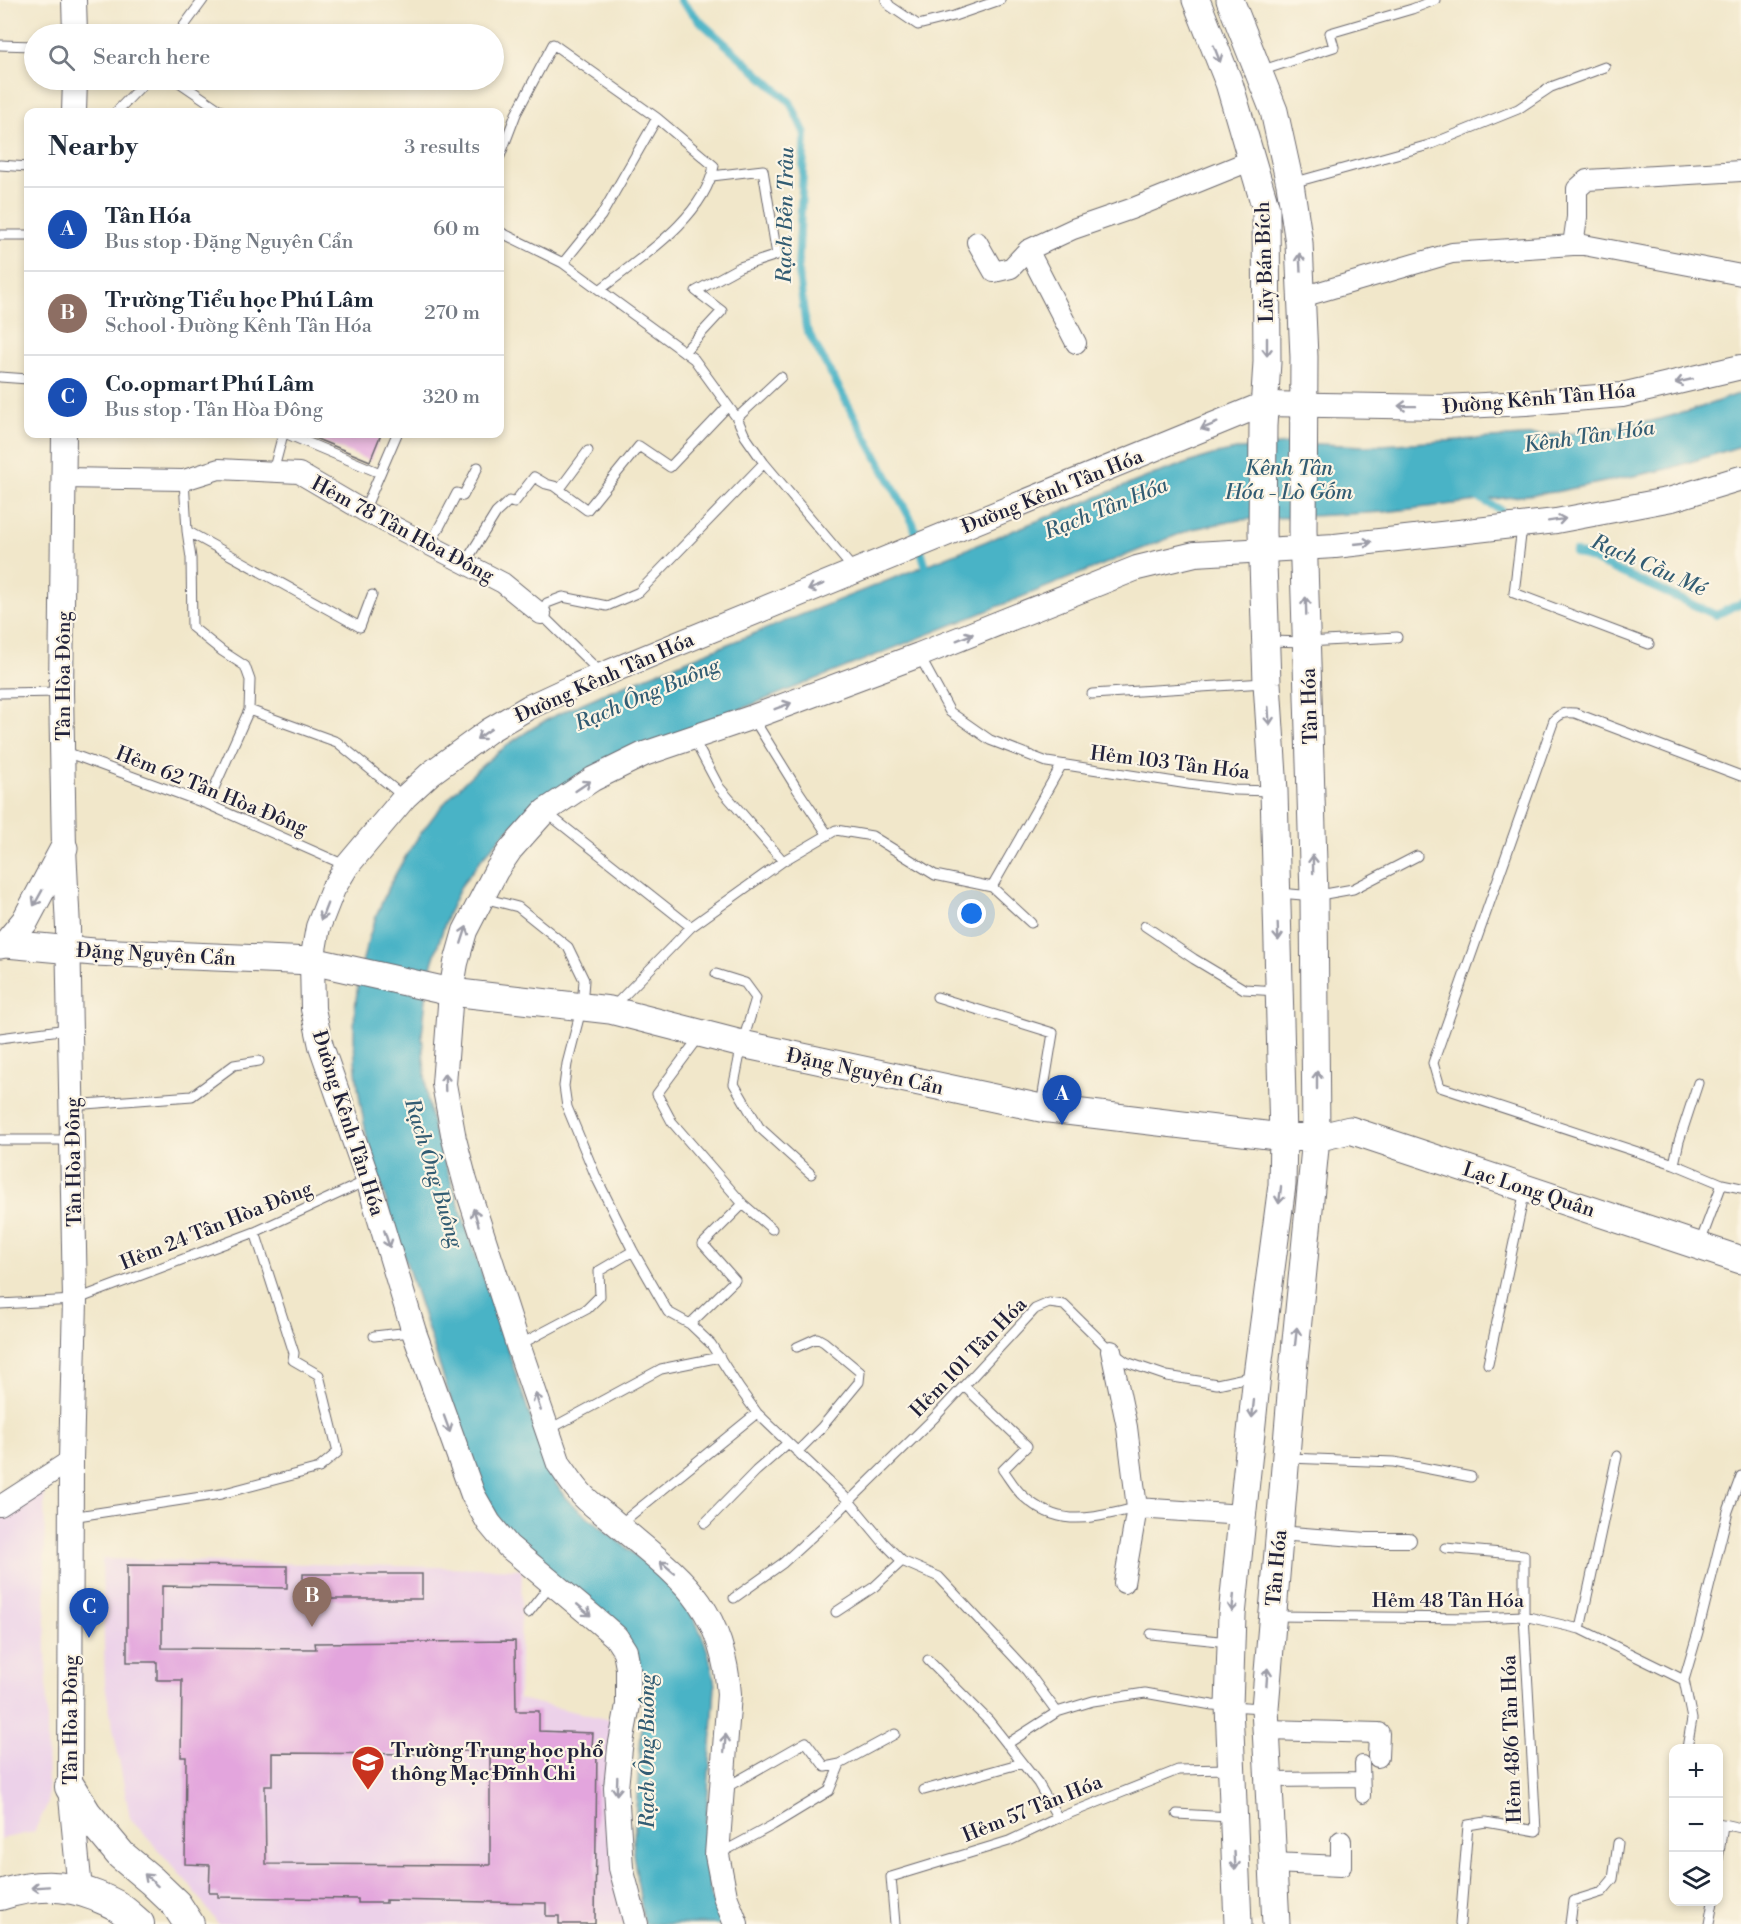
<!DOCTYPE html>
<meta charset="utf-8">
<style>
body{margin:0;font-family:"Libre Bodoni",serif;background:#f2f2f3;color:#1f2937}
.controls{position:absolute;right:18px;bottom:18px;display:grid;overflow:hidden;border-radius:12px;box-shadow:0 3px 9px #0003}
.controls button{width:54px;height:54px;display:grid;place-items:center;padding:0;border:0;border-bottom:2px solid #e0e1e3;background:#fff;color:#1f2937;font:30px sans-serif}
.you{position:absolute;left:972px;top:914px;width:21px;height:21px;margin:-15px;border:4px solid #fff;border-radius:50%;background:#1a73e8;box-shadow:0 0 0 9px #1a73e833}
.badge{display:grid;place-items:center;width:39px;height:39px;border-radius:50%;background:#db2777;color:#fff;font-size:20px;font-weight:700}
.pin{position:absolute;translate:-50% -50px;filter:drop-shadow(0 2px 3px #0008)}
.pin::after{content:'';position:absolute;top:32px;width:21px;height:18px;background:inherit;clip-path:polygon(0 0,100% 0,50% 100%)}
.list{margin:0;padding:0;list-style:none}
h2{display:flex;justify-content:space-between;align-items:center;height:78px;margin:0;padding:0 24px;font-size:26px}
h2 small{font-size:20px;font-weight:400;color:#747a83}
.list li{display:grid;grid-template-columns:39px 1fr auto;gap:18px;align-items:center;box-sizing:border-box;height:84px;padding:0 24px;border-top:2px solid #e0e1e3}
.list b{display:block;font-size:22px;white-space:nowrap}
.list p{margin:0;font-size:20px;white-space:nowrap;color:#747a83}
.list em{font-size:20px;font-style:normal;color:#747a83}
.icon{flex:none;width:33px;height:33px;fill:none;stroke:currentColor;stroke-width:2;stroke-linecap:round;stroke-linejoin:round}
.map{position:relative;flex:none;width:1741px;height:1924px;overflow:hidden}
.search{position:absolute;background:#fff;box-shadow:0 3px 9px #0003;left:24px;top:24px;width:480px;height:66px;display:flex;align-items:center;gap:15px;box-sizing:border-box;padding:0 21px;border-radius:33px;color:#747a83;font-size:22px}
.panel{position:absolute;background:#fff;box-shadow:0 3px 9px #0003;left:24px;top:108px;width:480px;height:330px;border-radius:12px}
.map>svg:first-child{display:block}
</style>
<div class="map">
<svg width="1741" height="1924" viewBox="0 0 1741 1924">
<rect width="100%" height="100%" fill="#fcf5e5"/>
<filter id="ink" filterUnits="userSpaceOnUse"><feTurbulence type="fractalNoise" baseFrequency=".0167" numOctaves="2"/><feDisplacementMap in="SourceGraphic" scale="12" xChannelSelector="R" yChannelSelector="G"/><feConvolveMatrix kernelMatrix="1 2 1 2 8 2 1 2 1" color-interpolation-filters="sRGB"/></filter>
<filter id="wash" filterUnits="userSpaceOnUse"><feTurbulence type="fractalNoise" baseFrequency=".008" numOctaves="4" result="noise"/><feDisplacementMap in="SourceGraphic" scale="24" xChannelSelector="R" yChannelSelector="G"/><feGaussianBlur stdDeviation="1.35" result="paint"/><feColorMatrix in="noise" values="0 0 0 0 0 0 0 0 0 0 0 0 0 0 0 0 0 1.4 0 .05"/><feComposite in="paint" operator="in"/></filter>
<g filter="url(#wash)">
<rect width="100%" height="100%" fill="#f1e7ca"/>
<!-- built -->
<path fill="#ecd1e9" d="M44 1486 48 1803 34 1832 0 1839V1514Z
M102 1559 522 1569 519 1699 619 1722 626 1924H218L194 1890 130 1818 105 1685Z"/>
<!-- water -->
<path fill="#49b3c6" stroke="#366a80" stroke-width="1.5" d="M1741 393V446L1668 469 1555 492 1384 512 1239 520 1192 529 626 755 536 806 508 830 483 857 461 886 448 914 429 973 422 1034 427 1099 434 1131 548 1469C553 1478 558 1488 565 1497 575 1509 592 1519 604 1529 662 1578 705 1605 715 1686L704 1854 712 1899 723 1924H645L643 1917 633 1853 644 1691 636 1659 515 1547 478 1484 370 1151C361 1112 354 1074 354 1034 354 906 433 785 543 722 562 711 584 703 605 693L1155 474 1212 455 1241 449 1297 443 1365 446 1585 432 1652 421 1693 410Z"/>
<g fill="none" stroke-linecap="round" stroke-linejoin="round">
<!-- stream -->
<path stroke="#49b3c6" stroke-width="8" d="M680 0 703 24 790 102 805 134 798 268 806 328 913 523 928 574
M1475 496 1501 510
M1575 552 1716 615 1741 603"/>
</g>
<g id="blocks">
<!-- building -->
<path fill="#e3a5dd" fill-rule="evenodd" d="M305 434H381L370 461Z
M127 1565 287 1566V1588L162 1586V1648L316 1649 315 1643 515 1641 516 1711H539V1731L593 1733 592 1747H597L595 1924H559V1916H546V1903L386 1900V1903H358V1899L218 1897V1893H209L210 1865 185 1864 186 1757H181L182 1680H157V1662H127ZM435 1751H490V1865L266 1864 265 1786H272V1753L435 1754Z
M303 1574H422V1599H303Z"/>
</g>
</g>
<g filter="url(#ink)">
<use href="#blocks" fill-opacity="0" stroke="#6a676d" stroke-width="1.5"/>
<g fill="none" stroke-linecap="round" stroke-linejoin="round">
<!-- service casing -->
<g stroke="#6a676d" stroke-width="11">
<path id="service" d="M886 0 890 6 918 25 954 16 1000 0
M178 34 203 0
M0 45 34 46
M1260 71 1334 47 1330 33 1412 9 1435 0
M176 80 223 112
M116 112 147 80
M500 156 516 114 553 44 657 118 714 166C704 218 640 258 601 289
M0 165 28 167
M1292 183 1429 145 1518 109 1551 87 1605 67
M500 232 563 263 694 359 737 418 745 436 764 463 854 570
M0 235H28
M563 263 601 216 657 118
M684 352 722 311 696 291 740 267 777 255 763 170 712 176
M0 377 28 379
M737 418 781 377
M287 434 380 473
M273 472 283 434
M184 480 187 531 191 558 192 627 222 651 245 666 250 680 249 710
M559 490 588 451
M364 511 397 434
M1522 527 1514 593 1649 644
M187 531 360 627 372 595
M430 545 457 493 463 496 478 467
M465 563 496 513 509 501 514 503 534 477 546 484 554 486 587 510 639 446 670 467 728 406
M1268 641 1307 642 1397 637
M920 657 950 712 990 740 1047 762 1188 784 1235 790 1272 791
M601 673 541 614 547 603 563 597 607 606 639 592 764 463
M0 693 61 692
M1092 694 1264 683
M753 718 797 789 828 835
M693 738 719 787 783 861
M63 751 207 804 347 866
M207 804 249 710 337 742 404 797
M547 813 691 927
M992 887 1061 766
M1279 893 1314 896 1353 889 1417 856
M483 898 518 907 568 947 584 980 582 1006 567 1064 564 1086 567 1107 596 1177 633 1251 668 1312 690 1324 711 1344 739 1388 757 1413 849 1501 884 1543 902 1561 939 1577 1027 1671 1057 1712
M1145 926 1194 959 1244 989 1278 991
M716 974 745 983 756 998 742 1044 734 1084 759 1127 811 1174
M937 997 1053 1033 1041 1106
M614 1006 691 927 783 861 836 830 872 836 935 875 992 887 1031 923
M0 1038 68 1029
M1698 1083 1679 1141 1674 1164 1722 1184 1700 1243
M72 1105 192 1096 234 1065 259 1061
M0 1140H70
M1674 1164 1440 1087 1433 1063 1554 720C1561 713 1565 712 1575 713L1741 776
M1722 1184 1741 1188
M743 1204 772 1229
M0 1304 75 1300 255 1232 366 1181
M690 1324 735 1280 703 1244 743 1204 672 1122 657 1094 700 1036
M374 1336 411 1332
M519 1345 587 1309 600 1296 599 1271 633 1251
M797 1347 817 1338 824 1342 860 1372 859 1382 821 1428 797 1452
M1488 1364 1525 1190
M964 1386 1027 1446 1003 1470C1009 1478 1015 1489 1023 1496 1061 1530 1093 1517 1137 1508
M548 1430 661 1369 720 1357
M1288 1458 1394 1462 1471 1477
M71 1517 221 1494 319 1468 338 1452 319 1375 293 1360 294 1353 255 1232
M705 1523 756 1471 788 1443
M619 1525 757 1413
M1445 1548 1524 1555V1616L1536 1831 1486 1822 1468 1825 1460 1924
M734 1598 783 1563 829 1521 935 1417 1035 1309 1049 1303 1064 1305 1111 1351 1126 1362 1167 1376 1217 1384 1254 1376
M836 1612 874 1587 902 1561
M528 1613 551 1584
M1274 1616 1476 1618 1524 1616 1580 1629 1684 1680
M1580 1629 1617 1456
M1151 1634 1229 1642
M928 1660 989 1721 1038 1783 1058 1818
M1007 1744 1057 1712 1093 1701 1145 1693 1212 1705 1263 1708
M1687 1748 1692 1719 1684 1680 1698 1632 1728 1511 1741 1476
M725 1788 806 1742 825 1767 840 1764
M924 1790 1022 1763
M1177 1814 1230 1817
M1718 1823 1741 1828
M719 1854 773 1825 829 1791 840 1764 895 1734
M1718 1859 1723 1825
M895 1924 891 1877 1009 1841 1058 1818 1178 1770 1229 1769
M1570 1924 1573 1901 1602 1892 1613 1879 1618 1843
M1709 1924 1713 1902"/>
</g>
<!-- pedestrian casing -->
<g stroke="#6a676d" stroke-width="16">
<path id="pedestrian" d="M1279 1533 1367 1540H1409
M1362 1763 1363 1796
M1269 1780 1362 1779"/>
</g>
<!-- minor casing -->
<g stroke="#6a676d" stroke-width="22">
<path id="minor" d="M977 242 994 272 1011 268 1028 250 1073 229 1131 209 1252 160
M1573 245 1577 217V189L1587 180 1741 171
M1028 250 1076 343
M1302 297 1452 253 1573 245H1584L1741 275
M63 478 184 480 219 469 299 473 364 511 503 583 541 614
M1111 1351 1127 1427 1137 1508 1124 1583
M0 1506 71 1460
M1137 1508 1243 1515
M1267 1730 1379 1733 1378 1757
M1273 1863 1341 1866V1841"/>
</g>
<!-- tertiary casing -->
<g stroke="#6a676d" stroke-width="26">
<path id="tertiary" d="M74 0 75 34
M74 112 75 80
M64 434 61 692 64 848 68 928 75 1300 71 1460 70 1787 80 1890
M636 1924 621 1868 616 1788 620 1748 628 1705V1668L625 1651 616 1637 600 1623 508 1546 489 1523 473 1495 414 1332 368 1180 321 1046 313 1009 312 961 318 927 333 889 347 866 405 797 431 773 490 730 529 707 570 688 1264 404 1443 407 1526 403 1622 395 1741 367
M736 1924 725 1896 717 1855 729 1694C722 1601 677 1576 613 1521 601 1511 587 1502 578 1490 571 1482 565 1472 559 1464L518 1345 465 1181 454 1139 444 1084 451 992 456 963 465 931 496 871 511 849 545 811 593 779 644 754 753 717 919 655 1137 568 1195 554 1335 546 1556 521 1672 499 1741 478"/>
</g>
<!-- secondary casing -->
<g stroke="#6a676d" stroke-width="29">
<path id="secondary" d="M1196 0 1229 83 1266 209 1267 362 1263 426 1262 532 1267 683 1274 791 1283 1137 1282 1185 1257 1375 1232 1615 1229 1706 1238 1924
M1230 0 1274 111 1290 184 1299 243 1304 357 1303 530 1314 896 1316 1138 1293 1371 1265 1708 1276 1924
M6 944 25 921 64 848
M0 945 6 944 94 952 312 961 451 992 610 1010 742 1044 1041 1108 1283 1137 1316 1138 1350 1130 1741 1260"/>
</g>
<!-- primary casing -->
<g stroke="#6a676d" stroke-width="32">
<path id="primary" d="M70 1787 86 1813 121 1855 152 1881 176 1904 189 1924
M0 1895C33 1884 64 1883 96 1896 103 1899 111 1902 117 1906 125 1911 132 1918 139 1924"/>
</g>
<!-- service -->
<use href="#service" stroke="#fff" stroke-width="9"/>
<!-- pedestrian -->
<use href="#pedestrian" stroke="#fff" stroke-width="14"/>
<!-- minor -->
<use href="#minor" stroke="#fff" stroke-width="20"/>
<!-- tertiary -->
<use href="#tertiary" stroke="#fff" stroke-width="24"/>
<!-- secondary -->
<use href="#secondary" stroke="#fff" stroke-width="27"/>
<!-- primary -->
<use href="#primary" stroke="#fff" stroke-width="30"/>
</g>
<!-- one-way arrows -->
<defs><path id="oneway-shaft" d="M-6 0H5M1.5-3L5.5 0L1.5 3" fill="none" stroke-width="1.6" stroke-linecap="round" stroke-linejoin="round" transform="scale(1.5)"/></defs>
<g stroke="#9c9ca7">
<use href="#oneway-shaft" transform="translate(1217 54) rotate(69)"/>
<use href="#oneway-shaft" transform="translate(1300 262) rotate(-93)"/>
<use href="#oneway-shaft" transform="translate(1267 347) rotate(90)"/>
<use href="#oneway-shaft" transform="translate(1684 381) rotate(167)"/>
<use href="#oneway-shaft" transform="translate(1407 406) rotate(-179)"/>
<use href="#oneway-shaft" transform="translate(1209 426) rotate(158)"/>
<use href="#oneway-shaft" transform="translate(1557 520) rotate(-9)"/>
<use href="#oneway-shaft" transform="translate(1363 543) rotate(-6)"/>
<use href="#oneway-shaft" transform="translate(816 587) rotate(158)"/>
<use href="#oneway-shaft" transform="translate(1306 606) rotate(-92)"/>
<use href="#oneway-shaft" transform="translate(965 637) rotate(-22)"/>
<use href="#oneway-shaft" transform="translate(783 706) rotate(-21)"/>
<use href="#oneway-shaft" transform="translate(1269 716) rotate(86)"/>
<use href="#oneway-shaft" transform="translate(484 734) rotate(145)"/>
<use href="#oneway-shaft" transform="translate(583 786) rotate(-34)"/>
<use href="#oneway-shaft" transform="translate(1313 864) rotate(-91)"/>
<use href="#oneway-shaft" transform="translate(38 898) rotate(119)"/>
<use href="#oneway-shaft" transform="translate(324 912) rotate(111)"/>
<use href="#oneway-shaft" transform="translate(1278 932) rotate(88)"/>
<use href="#oneway-shaft" transform="translate(464 935) rotate(-72)"/>
<use href="#oneway-shaft" transform="translate(1317 1080) rotate(-90)"/>
<use href="#oneway-shaft" transform="translate(445 1082) rotate(-92)"/>
<use href="#oneway-shaft" transform="translate(1280 1195) rotate(97)"/>
<use href="#oneway-shaft" transform="translate(476 1217) rotate(-107)"/>
<use href="#oneway-shaft" transform="translate(387 1239) rotate(72)"/>
<use href="#oneway-shaft" transform="translate(1296 1336) rotate(-84)"/>
<use href="#oneway-shaft" transform="translate(538 1402) rotate(-108)"/>
<use href="#oneway-shaft" transform="translate(1253 1409) rotate(96)"/>
<use href="#oneway-shaft" transform="translate(447 1424) rotate(70)"/>
<use href="#oneway-shaft" transform="translate(667 1567) rotate(-140)"/>
<use href="#oneway-shaft" transform="translate(1233 1603) rotate(96)"/>
<use href="#oneway-shaft" transform="translate(584 1610) rotate(40)"/>
<use href="#oneway-shaft" transform="translate(1267 1677) rotate(-86)"/>
<use href="#oneway-shaft" transform="translate(725 1743) rotate(-85)"/>
<use href="#oneway-shaft" transform="translate(617 1786) rotate(92)"/>
<use href="#oneway-shaft" transform="translate(1235 1861) rotate(87)"/>
<use href="#oneway-shaft" transform="translate(151 1880) rotate(-138)"/>
<use href="#oneway-shaft" transform="translate(40 1887) rotate(176)"/>
</g>
</g>
<!-- icons -->
<defs>
<g id="school-pin" transform="scale(1.725)"><path d="M0 17L-7.5 6A9.5 9.5 0 1 1 7.5 6Z" fill="#c8321e" stroke="#fcf5e5"/><path d="M0-5L7-2L0 1L-7-2ZM-4 1L0 2.5L4 1V4Q0 6-4 4Z" fill="#fff"/></g>
</defs>
<g fill-rule="evenodd">
<use href="#school-pin" x="368" y="1762"/>
</g>
<g text-anchor="middle" stroke-width="4.5" stroke-linejoin="round" paint-order="stroke">
<!-- street labels -->
<g font-size="20" fill="#22223b" stroke="#fcf5e5">
<text transform="translate(1264 262) rotate(-92)" y="7">Lũy Bán Bích</text>
<text transform="translate(1539 398) rotate(-5)" y="7">Đường Kênh Tân Hóa</text>
<text transform="translate(1052 491) rotate(-22)" y="7">Đường Kênh Tân Hóa</text>
<text transform="translate(403 529) rotate(28)" y="7">Hẻm 78 Tân Hòa Đông</text>
<text transform="translate(63 676) rotate(-90)" y="7">Tân Hòa Đông</text>
<text transform="translate(604 677) rotate(-24)" y="7">Đường Kênh Tân Hóa</text>
<text transform="translate(1309 706) rotate(-92)" y="7">Tân Hóa</text>
<text transform="translate(1170 762) rotate(7)" y="7">Hẻm 103 Tân Hóa</text>
<text transform="translate(212 790) rotate(22)" y="7">Hẻm 62 Tân Hòa Đông</text>
<text transform="translate(156 954) rotate(3)" y="7">Đặng Nguyên Cẩn</text>
<text transform="translate(865 1071) rotate(12)" y="7">Đặng Nguyên Cẩn</text>
<text transform="translate(349 1123) rotate(72)" y="7">Đường Kênh Tân Hóa</text>
<text transform="translate(73 1162) rotate(-91)" y="7">Tân Hòa Đông</text>
<text transform="translate(1529 1189) rotate(18)" y="7">Lạc Long Quân</text>
<text transform="translate(216 1225) rotate(-22)" y="7">Hẻm 24 Tân Hòa Đông</text>
<text transform="translate(968 1357) rotate(-46)" y="7">Hẻm 101 Tân Hóa</text>
<text transform="translate(1276 1568) rotate(-85)" y="7">Tân Hóa</text>
<text x="1448" y="1607">Hẻm 48 Tân Hóa</text>
<text transform="translate(70 1720) rotate(-90)" y="7">Tân Hòa Đông</text>
<text transform="translate(1511 1739) rotate(-92)" y="7">Hẻm 48/6 Tân Hóa</text>
<text transform="translate(1032 1808) rotate(-22)" y="7">Hẻm 57 Tân Hóa</text>
</g>
<!-- poi labels -->
<g font-size="20" font-weight="bold" fill="#22223b" stroke="#fcf5e5" text-anchor="start">
<text x="391" y="1757">Trường Trung học phổ<tspan x="391" dy="23">thông Mạc Đĩnh Chi</tspan></text>
</g>
<!-- water labels -->
<g font-size="21" font-style="italic" fill="#325c73" stroke="#fcf5e5">
<text transform="translate(785 215) rotate(-89)" y="7">Rạch Bến Trâu</text>
<text transform="translate(1589 436) rotate(-8)" y="7">Kênh Tân Hóa</text>
<text x="1289" y="475">Kênh Tân<tspan x="1289" dy="24">Hóa - Lò Gốm</tspan></text>
<text transform="translate(1106 508) rotate(-22)" y="7">Rạch Tân Hóa</text>
<text transform="translate(1649 565) rotate(24)" y="7">Rạch Cầu Mé</text>
<text transform="translate(647 694) rotate(-23)" y="7">Rạch Ông Buông</text>
<text transform="translate(434 1173) rotate(73)" y="7">Rạch Ông Buông</text>
<text transform="translate(647 1751) rotate(-90)" y="7">Rạch Ông Buông</text>
</g>
</g>
</svg>
<div class="controls">
<button>+</button>
<button>−</button>
<button><svg class="icon" aria-label="layers" viewBox="0 0 24 24"><path d="M12 4l9 5-9 5-9-5zM3 14l9 5 9-5"/></svg></button>
</div>
<div class="you"></div>
<div class="pin badge" style="left:1062px;top:1125px;background:#1a4fb4">A</div>
<div class="pin badge" style="left:312px;top:1627px;background:#8d6e63">B</div>
<div class="pin badge" style="left:89px;top:1638px;background:#1a4fb4">C</div>
<div class="search"><svg class="icon" aria-label="search" viewBox="0 0 24 24"><circle cx="10" cy="10" r="6"/><path d="M15 15l6 6"/></svg>Search here</div>
<section class="panel">
<h2>Nearby<small>3 results</small></h2>
<ul class="list">
<li><span class="badge" style="background:#1a4fb4">A</span><div><b>Tân Hóa</b><p>Bus stop · Đặng Nguyên Cẩn</p></div><em>60 m</em></li>
<li><span class="badge" style="background:#8d6e63">B</span><div><b>Trường Tiểu học Phú Lâm</b><p>School · Đường Kênh Tân Hóa</p></div><em>270 m</em></li>
<li><span class="badge" style="background:#1a4fb4">C</span><div><b>Co.opmart Phú Lâm</b><p>Bus stop · Tân Hòa Đông</p></div><em>320 m</em></li>
</ul>
</section>
</div>
